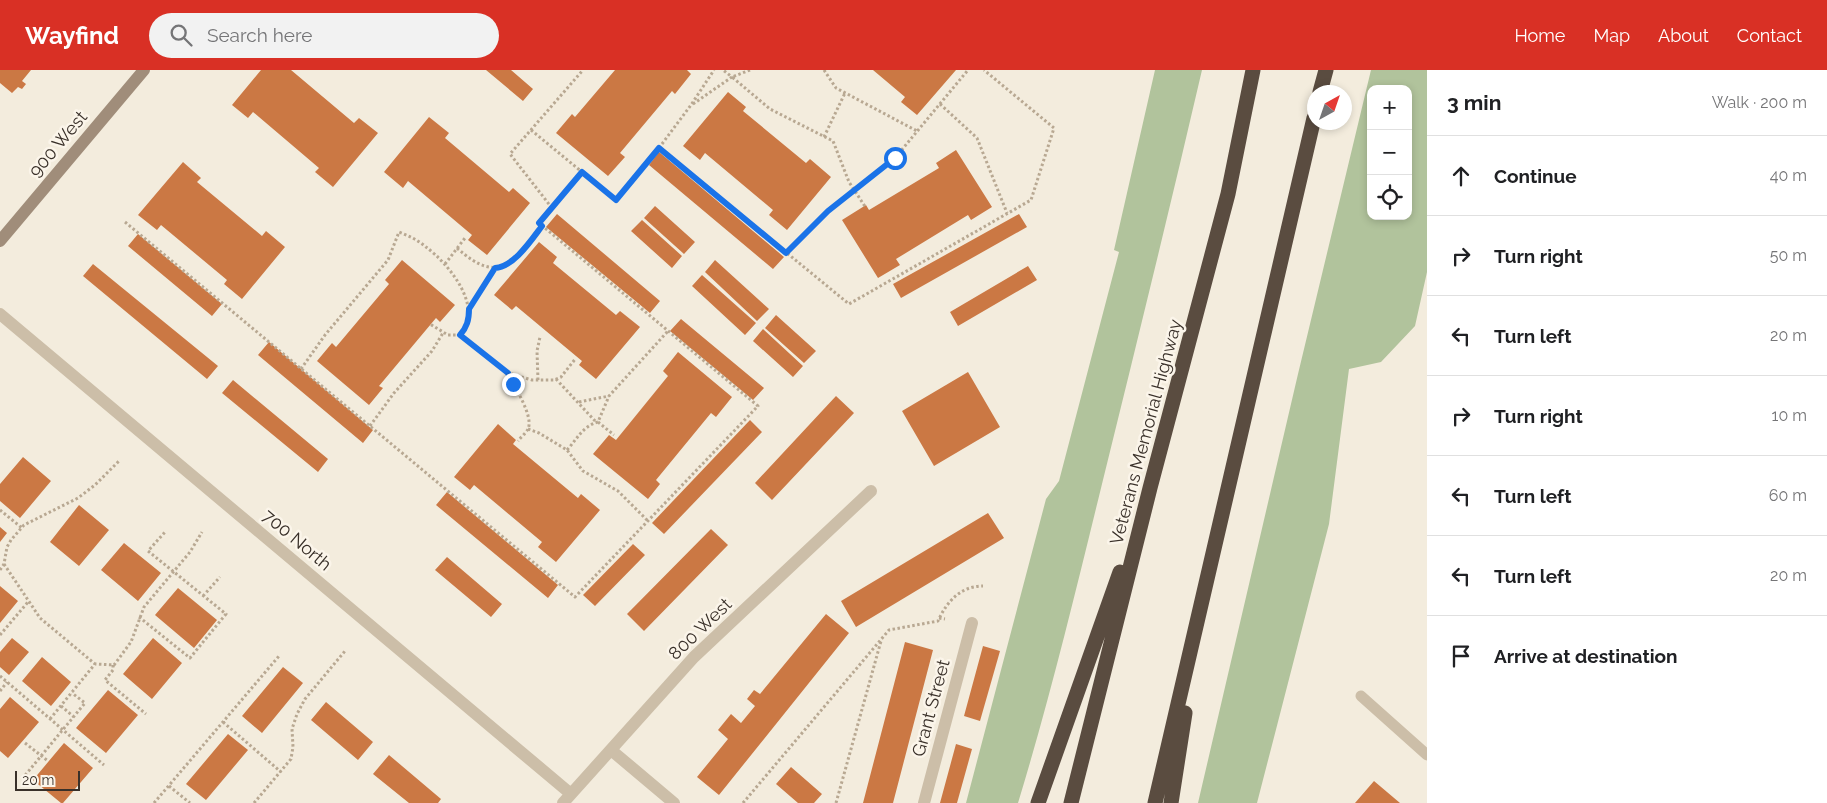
<!DOCTYPE html>
<meta charset="utf-8">
<style>
body{margin:0;font-family:Raleway,sans-serif;background:#f2f2f2;color:#202124}
.controls{position:absolute;right:15px;top:15px;display:grid;overflow:hidden;border-radius:10px;box-shadow:0 2px 8px #0003}
.controls button{width:45px;height:45px;display:grid;place-items:center;padding:0;border:0;border-bottom:1px solid #e0e0e0;background:#fff;color:#202124;font:25px sans-serif}
.compass{position:absolute;left:1307px;top:15px;width:45px;height:45px;border-radius:50%;background:#fff;box-shadow:0 2px 8px #0003;rotate:40deg}
.scale{position:absolute;left:15px;bottom:12px;width:65px;box-sizing:border-box;padding-left:5px;border:2px solid #393029;border-top:0;font-size:14px;line-height:18px;white-space:nowrap;color:#393029;-webkit-text-stroke:4px #fbf5ea;paint-order:stroke}
.stop{position:absolute;width:15px;height:15px;margin:-11px;border:4px solid #1a73e8;border-radius:50%;background:#fff}
.stop.end{background:#1a73e8;border-color:#fff;box-shadow:0 1px 5px #0008}
.list{margin:0;padding:0;list-style:none}
h2{display:flex;justify-content:space-between;align-items:center;height:65px;margin:0;padding:0 20px;font-size:21px}
h2 small{font-size:16px;font-weight:400;color:#757577}
.list li{display:grid;grid-template-columns:32px 1fr auto;gap:15px;align-items:center;box-sizing:border-box;height:80px;padding:0 20px;border-top:1px solid #e0e0e0}
.list b{display:block;font-size:19px;white-space:nowrap}
.list em{font-size:16px;font-style:normal;color:#757577}
.icon{flex:none;width:28px;height:28px;fill:none;stroke:currentColor;stroke-width:2;stroke-linecap:round;stroke-linejoin:round}
.map{position:relative;flex:none;width:1427px;height:733px;overflow:hidden}
header{display:flex;align-items:center;gap:30px;box-sizing:border-box;height:70px;padding:0 25px;background:#d93025;color:#fff}
header strong{font-size:24px}
nav{display:flex;gap:28px;margin-inline-start:auto;font-size:18px}
.search{width:350px;height:45px;background:#f2f2f2;display:flex;align-items:center;gap:12px;box-sizing:border-box;padding:0 18px;border-radius:28px;color:#757577;font-size:19px}
main{display:flex}
aside{flex:1;background:#fff}
.map>svg:first-child{display:block}
</style>
<header>
<strong>Wayfind</strong>
<div class="search"><svg class="icon" aria-label="search" viewBox="0 0 24 24"><circle cx="10" cy="10" r="6"/><path d="M15 15l6 6"/></svg>Search here</div>
<nav><a>Home</a><a>Map</a><a>About</a><a>Contact</a></nav>
</header>
<main>
<div class="map">
<svg width="1427" height="733" viewBox="0 0 1427 733">
<rect width="100%" height="100%" fill="#f3ecdd"/>
<!-- grass -->
<path fill="#b1c39c" fill-rule="evenodd" d="M1155 0H1202C1170 138 1136 276 1102 414 1076 520 1050 628 1018 733H966L1046 429 1059 411 1119 182 1114 180Z
M1371 0H1427V202L1415 256 1381 292 1349 299 1329 454 1257 733H1198L1298 304ZM1371 19H1408V146H1371Z"/>
<!-- building -->
<path fill="#cb7844" d="M0 0H31L22 11 26 14 22 19 18 17 12 23 0 13Z
M261 0H291L354 53 359 48 378 63 333 117 315 102 319 98 253 42 248 48 232 35Z
M486 0H511L533 19 523 31Z
M615 0H687L691 4 675 24 672 21 620 83 625 87 608 106 556 63 572 44 575 47Z
M873 0H956L917 45 901 32 905 27Z
M728 22 746 37 743 41 806 93 810 89 831 107 787 160 769 145 773 140 705 83 700 90 683 76Z
M429 47 449 63 445 68 509 122 513 118 530 133 487 185 468 170 472 165 408 111 403 118 384 102Z
M956 80 992 137 971 150 968 145 896 189 900 195 878 208 842 150 866 135 869 140 939 98 936 93Z
M659 82 784 187 773 199 649 95Z
M183 92 201 108 197 112 262 166 266 161 285 177 242 229 224 214 227 210 161 155 157 160 138 145Z
M655 136 695 172 684 184 644 148Z
M557 144 660 231 650 243 546 157Z
M1019 144 1027 157 901 228 893 214Z
M642 150 682 186 672 198 631 161Z
M138 164 222 234 212 246 128 176Z
M539 172 557 187 553 193 616 245 620 241 640 257 596 309 579 295 582 291 516 236 512 240 494 225Z
M402 190 455 235 440 252 436 248 379 316 383 318 369 335 317 291 332 273 336 277 389 214 385 210Z
M715 190 769 239 757 251 705 202Z
M93 194 218 296 207 309 83 206Z
M1028 196 1037 210 958 256 950 242Z
M702 205 756 253 745 265 692 216Z
M776 245 816 281 804 293 765 258Z
M681 249 764 318 753 330 670 261Z
M763 259 803 296 793 307 753 271Z
M269 272 373 360 363 373 258 285Z
M678 282 732 327 716 347 711 343 656 410 660 414 648 429 593 384 609 365 616 370 668 306 663 301Z
M968 302 1000 357 934 396 902 341Z
M233 310 328 389 318 402 222 323Z
M836 326 854 343 772 430 755 413Z
M750 350 762 362 664 464 652 453Z
M498 354 516 370 513 374 578 428 581 424 600 440 556 492 538 477 542 472 474 415 470 420 454 407Z
M23 387 51 411 20 448 0 431V414Z
M447 422 558 515 548 528 436 435Z
M79 435 109 460 79 496 50 472Z
M988 443 1004 468 856 557 841 531Z
M0 457 7 463 0 472Z
M711 459 728 475 644 561 627 544Z
M124 473 161 503 138 531 101 500Z
M633 474 645 485 595 536 583 525Z
M447 487 502 534 491 547 435 500Z
M0 516 18 531 0 553Z
M178 518 217 550 194 578 155 545Z
M826 544 849 563 719 725 697 707 728 669 718 660 731 644 741 653 755 636 747 629 754 620 760 624Z
M12 568 29 582 9 605 0 597V582Z
M153 568 182 593 152 629 123 604Z
M905 572 933 580 893 733H863Z
M983 576 1000 581 980 651 964 646Z
M42 587 71 612 51 636 22 611Z
M283 597 303 613 262 663 242 646Z
M108 620 138 645 106 683 76 658Z
M10 627 39 652 8 688 0 681V639Z
M326 632 373 672 358 690 311 650Z
M228 664 248 680 206 730 186 714Z
M64 673 93 698 63 733H61L33 710Z
M956 674 972 679 957 733H940Z
M389 685 441 729 438 733H409L373 704Z
M791 697 822 724 814 733H798L776 714Z
M1374 711 1400 733H1355Z"/>
<g fill="none" stroke-linecap="round" stroke-linejoin="round">
<!-- path -->
<path stroke="#b8a892" stroke-width="3" stroke-dasharray="2.5 2.5" stroke-linecap="butt" d="M750 0 732 7 770 39 833 71 849 112 866 138
M824 0 836 18 917 61
M693 34 732 7 723 0
M940 34 977 68 1007 143
M531 60 582 102
M824 67 845 23
M659 78 691 35 714 0
M552 138 510 84 583 0
M125 152 575 527 758 336 539 153 582 102 616 130 659 78 849 234 1031 130 1054 58 984 0
M457 178C500 217 514 191 542 155
M786 183 828 141 895 88 968 0
M445 194 465 168
M469 239 495 198
M460 265 508 303 532 310H554L561 307 576 288
M301 299 325 265 388 190 399 162C409 166 418 170 426 177 449 194 485 238 460 265H448L430 254
M508 304C514 316 534 346 528 359 526 363 521 367 518 371
M556 309 596 352
M538 310 537 281 540 267
M579 332 609 326
M598 352 614 365
M370 356 394 323 432 281 443 263
M528 359 539 363 567 380 583 401 618 421 648 451
M567 380C577 369 583 356 598 352L609 326 668 261
M0 440 22 458
M4 494 40 548 95 594
M0 500 4 494 7 477 11 470 24 455 78 428 95 415 119 391
M203 526 220 507
M139 547 190 588 226 544 148 481 165 462
M939 548 945 549
M0 565 28 532
M113 595V600L105 610 146 644
M0 606 104 695
M0 621 7 612
M61 636 74 647
M50 649 95 594 114 595 131 572 144 537 190 482 202 462
M223 652 281 702
M25 673 48 691
M22 709 85 633 72 623
M169 716 190 733
M154 733 279 586
M254 733 291 689 293 677 292 659 297 644 305 629 345 581
M743 733 889 560 938 551C947 531 961 516 983 516
M836 733 881 571"/>
<!-- lane -->
<path stroke="#ccbea8" stroke-width="11" d="M1361 626 1427 685"/>
<!-- street -->
<path stroke="#ccbea8" stroke-width="12" d="M0 244 571 724
M611 680 674 733
M563 733 694 587 871 421
M924 733 972 553"/>
<!-- secondary -->
<path stroke="#a08d7a" stroke-width="12" d="M0 171 144 0"/>
<!-- highway -->
<path stroke="#5a4c40" stroke-width="15" d="M1320 22 1326 0
M1038 733 1120 502
M1071 733 1150 418 1228 124 1253 0
M1155 733 1314 48
M1171 733 1185 643"/>
</g>
<g fill="none" stroke-linecap="round" stroke-linejoin="round">
<!-- route -->
<path stroke="#1a73e8" stroke-width="6" d="M513 314 508 303 460 265C467 257 469 250 469 239L495 198C514 197 532 169 542 156L539 153 582 102 616 130 659 78 786 183 828 141 895 88"/>
</g>
<g text-anchor="middle" stroke-width="5" stroke-linejoin="round" paint-order="stroke">
<!-- street labels -->
<g font-size="18" fill="#393029" stroke="#fbf5ea">
<text transform="translate(58 74) rotate(-50)" y="6">900 West</text>
<text transform="translate(1146 362) rotate(-75)" y="6">Veterans Memorial Highway</text>
<text transform="translate(297 470) rotate(40)" y="6">700 North</text>
<text transform="translate(700 559) rotate(-44)" y="6">800 West</text>
<text transform="translate(931 638) rotate(-75)" y="6">Grant Street</text>
</g>
</g>
</svg>
<div class="controls">
<button>+</button>
<button>−</button>
<button><svg class="icon" aria-label="locate" viewBox="0 0 24 24"><circle cx="12" cy="12" r="6"/><path d="M12 2v4M12 18v4M2 12h4M18 12h4"/></svg></button>
</div>
<svg class="compass" viewBox="-18 -18 36 36"><path d="M0-13l5 13h-10z" fill="#e53935"/><path d="M0 13l5-13h-10z" fill="#757577"/></svg>
<div class="scale">20 m</div>
<div class="stop" style="left:895px;top:88px"></div>
<div class="stop end" style="left:513px;top:314px"></div>
</div>
<aside>
<h2>3 min<small>Walk · 200 m</small></h2>
<ul class="list">
<li><svg class="icon" aria-label="ahead" viewBox="0 0 24 24"><path d="M12 20V5M6 11l6-6 6 6"/></svg><div><b>Continue</b></div><em>40 m</em></li>
<li><svg class="icon" aria-label="right" viewBox="0 0 24 24"><path d="M7 20v-9h11M14 6l5 5-5 5"/></svg><div><b>Turn right</b></div><em>50 m</em></li>
<li><svg class="icon" aria-label="left" viewBox="0 0 24 24"><path d="M17 20v-9H6M10 6l-5 5 5 5"/></svg><div><b>Turn left</b></div><em>20 m</em></li>
<li><svg class="icon" aria-label="right" viewBox="0 0 24 24"><path d="M7 20v-9h11M14 6l5 5-5 5"/></svg><div><b>Turn right</b></div><em>10 m</em></li>
<li><svg class="icon" aria-label="left" viewBox="0 0 24 24"><path d="M17 20v-9H6M10 6l-5 5 5 5"/></svg><div><b>Turn left</b></div><em>60 m</em></li>
<li><svg class="icon" aria-label="left" viewBox="0 0 24 24"><path d="M17 20v-9H6M10 6l-5 5 5 5"/></svg><div><b>Turn left</b></div><em>20 m</em></li>
<li><svg class="icon" aria-label="arrive" viewBox="0 0 24 24"><path d="M6 21V4h12l-3 4 3 4H6"/></svg><div><b>Arrive at destination</b></div></li>
</ul>
</aside>
</main>
